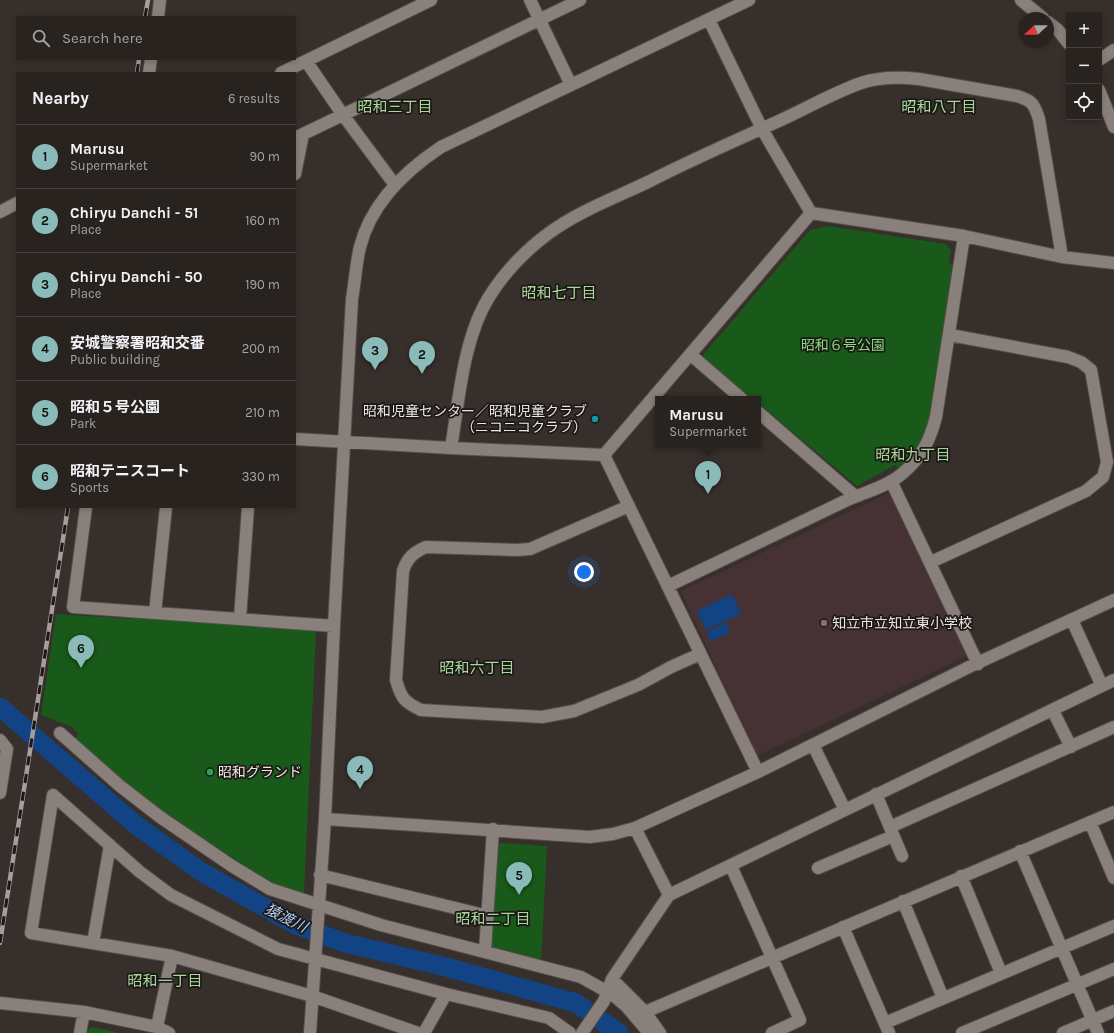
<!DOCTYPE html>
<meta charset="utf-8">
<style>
body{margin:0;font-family:Karla,"Noto Sans JP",sans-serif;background:#352f2d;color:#f1f3f6}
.controls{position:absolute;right:12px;top:12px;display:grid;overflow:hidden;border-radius:0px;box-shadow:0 2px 6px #0003}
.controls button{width:36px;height:36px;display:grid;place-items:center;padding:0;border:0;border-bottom:1px solid #45403e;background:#292320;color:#f1f3f6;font:20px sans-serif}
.compass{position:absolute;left:1018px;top:12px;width:36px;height:36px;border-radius:50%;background:#292320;box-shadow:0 2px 6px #0003;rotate:248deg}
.you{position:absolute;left:584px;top:572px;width:14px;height:14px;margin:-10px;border:3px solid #fff;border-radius:50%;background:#1a73e8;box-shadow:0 0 0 6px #1a73e833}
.badge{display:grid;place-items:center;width:26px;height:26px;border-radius:50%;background:#8bbbb9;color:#111;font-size:13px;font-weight:700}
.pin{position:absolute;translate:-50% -33px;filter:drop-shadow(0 1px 2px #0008)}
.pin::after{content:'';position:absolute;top:21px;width:14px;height:12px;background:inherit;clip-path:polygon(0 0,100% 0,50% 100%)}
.popup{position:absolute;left:655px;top:396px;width:106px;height:52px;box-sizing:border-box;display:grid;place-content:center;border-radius:0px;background:#292320;filter:drop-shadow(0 1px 3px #0005);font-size:13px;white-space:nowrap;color:#a5a4a5}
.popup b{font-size:15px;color:#f1f3f6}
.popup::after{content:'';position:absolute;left:50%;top:100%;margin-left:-8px;border:8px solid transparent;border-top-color:#292320}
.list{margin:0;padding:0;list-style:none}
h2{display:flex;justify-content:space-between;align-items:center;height:52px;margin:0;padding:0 16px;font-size:17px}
h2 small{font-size:13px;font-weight:400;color:#a5a4a5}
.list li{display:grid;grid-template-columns:26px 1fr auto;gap:12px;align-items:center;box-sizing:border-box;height:64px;padding:0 16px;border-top:1px solid #45403e}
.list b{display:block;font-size:15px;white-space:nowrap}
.list p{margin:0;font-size:13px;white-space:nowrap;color:#a5a4a5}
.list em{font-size:13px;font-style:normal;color:#a5a4a5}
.icon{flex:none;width:22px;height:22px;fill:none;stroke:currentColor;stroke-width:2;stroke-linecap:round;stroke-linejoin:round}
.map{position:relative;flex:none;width:1114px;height:1033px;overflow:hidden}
.search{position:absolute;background:#292320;box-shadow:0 2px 6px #0003;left:16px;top:16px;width:280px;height:44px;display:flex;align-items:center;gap:10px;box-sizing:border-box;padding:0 14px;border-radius:0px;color:#a5a4a5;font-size:15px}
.panel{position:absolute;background:#292320;box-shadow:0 2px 6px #0003;left:16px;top:72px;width:280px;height:436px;border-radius:0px}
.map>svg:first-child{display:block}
</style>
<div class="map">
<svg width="1114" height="1033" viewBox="0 0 1114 1033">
<rect width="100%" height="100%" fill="#372f2b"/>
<!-- education -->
<path fill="#463235" d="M889 493 967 656 757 756 681 591Z"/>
<!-- green -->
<path fill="#19591a" d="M828 226 946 244 951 251 949 263 956 264 933 415 925 440 900 471 895 465 857 486 758 403V399H753L704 358 703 355 810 230Z
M136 611 316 631 304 894 274 884 147 803 74 741 78 734 72 727 41 715 56 614 134 619Z
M501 843 547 846 541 963 493 949 491 945 497 845Z
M92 1027 120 1033H87V1030Z"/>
<!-- water -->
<path fill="#124384" d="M732 594 741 614 706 630 697 611Z
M726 623 730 632 711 641 707 632Z"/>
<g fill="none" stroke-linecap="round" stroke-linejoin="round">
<!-- river -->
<path stroke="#124384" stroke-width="19" d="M0 707 136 825 200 871 296 925 345 943 446 967 576 1003 619 1033"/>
<!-- minor casing -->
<g stroke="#544d49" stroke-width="14">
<path id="minor" d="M530 0 571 85
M1021 0 1043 18
M158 17 160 0
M709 20 762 129 811 213
M1048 22 1058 30 1069 44
M1099 60 1114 50
M306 61 343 115 395 185
M149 73 151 59
M281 73 431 0
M1099 90 1114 127
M295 138 580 0
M295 174 303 134
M0 212 17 203
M811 213 964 236
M691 355 742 399
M758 412 855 496
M295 439 451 448 604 455 811 213
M451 448C459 400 463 339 489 297 504 273 526 250 549 233 579 211 617 197 650 181 693 159 737 140 781 120 807 108 833 93 861 83 879 77 900 77 919 79L1017 96C1033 101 1034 104 1039 119L1062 257
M604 455 758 772
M891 481 978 664
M629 506 530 549 517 550 426 547C414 552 407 558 403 571L396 680C401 698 404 702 421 710L542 717 574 711 638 685 671 667 700 654
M86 507 73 607 334 626
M931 562 1086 491 1103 477 1107 462 1091 370 1081 362 1068 357 950 335
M668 586C726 558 784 530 843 502 862 493 887 487 903 473 922 457 930 440 936 417L964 236 1062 257 1114 263
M155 613 166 507
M240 619 248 507
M1072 620 1102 686
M1053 711 1071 747
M60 733 120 786 160 817 232 866 270 889 381 925 581 977 613 995 627 1007 649 1033
M0 740 7 749 0 793
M813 745 845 810
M876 794 902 856
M53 795 140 872 171 895 278 949 446 994 549 1018 570 1033
M53 795 31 933 172 956 312 996 418 1033
M325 819 590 837 613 834 635 828 758 772 973 665 1114 600
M1090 822 1114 878
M890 827 1114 727
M635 828 669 895
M1020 851 1098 1033
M731 866 800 1020 772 1033
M818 868 893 836
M320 875 488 916
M961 876 1001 973
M903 901 943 998
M843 927 889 1033
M93 943 110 845
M485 951 493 829
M612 979 645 1012 660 1033
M0 1003 84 1012 157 1027 169 1033
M645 1012 1114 812
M885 1023 1114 926
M157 1027 172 956
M80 1033 84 1012
M310 1033 325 819 334 626 352 299C355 282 356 263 360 247 371 203 405 171 441 147L749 0
M424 1033 446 994
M582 1033 604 1001 612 979 669 895 1114 680
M962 1033 1114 969
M1063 1033 1114 1011"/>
</g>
<!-- minor -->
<use href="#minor" stroke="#8a807b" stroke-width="12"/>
<!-- rail casing -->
<g stroke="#a59e9b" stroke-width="4.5">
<path id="rail" d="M145 17 148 0
M137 73 139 59
M0 943 68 507"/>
</g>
<!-- rail -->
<use href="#rail" stroke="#1c1816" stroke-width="3" stroke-dasharray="9" stroke-linecap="butt"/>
</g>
<!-- markers -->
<circle fill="#0f9aa8" stroke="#1c1816" stroke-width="1.5" cx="595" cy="419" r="4"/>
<circle fill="#8d6e63" stroke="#1c1816" stroke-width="1.5" cx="824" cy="623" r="4"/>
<circle fill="#2e9e5b" stroke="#1c1816" stroke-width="1.5" cx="210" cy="772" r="4"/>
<g text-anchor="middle" stroke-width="3.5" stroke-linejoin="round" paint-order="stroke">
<!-- park labels -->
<g font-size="14" fill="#84dc81" stroke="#1c1816">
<text x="843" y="350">昭和６号公園</text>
</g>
<!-- poi labels -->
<g font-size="14" fill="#ebe5e3" stroke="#1c1816" text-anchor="start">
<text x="587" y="416" text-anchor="end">昭和児童センター／昭和児童クラブ<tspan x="587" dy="16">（ニコニコクラブ）</tspan></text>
<text x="832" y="628">知立市立知立東小学校</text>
<text x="218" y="777">昭和グランド</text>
</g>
<!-- neighbourhood labels -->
<g font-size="15" fill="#a8d899" stroke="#1c1816">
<text x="395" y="112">昭和三丁目</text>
<text x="939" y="112">昭和八丁目</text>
<text x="559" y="298">昭和七丁目</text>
<text x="913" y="460">昭和九丁目</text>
<text x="477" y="673">昭和六丁目</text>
<text x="493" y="924">昭和二丁目</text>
<text x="165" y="986">昭和一丁目</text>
</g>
<!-- water labels -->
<g font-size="15" font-style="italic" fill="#b2cdf3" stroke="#1c1816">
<text transform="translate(286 918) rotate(27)" y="5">猿渡川</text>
</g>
</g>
</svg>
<div class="controls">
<button>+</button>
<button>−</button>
<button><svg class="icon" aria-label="locate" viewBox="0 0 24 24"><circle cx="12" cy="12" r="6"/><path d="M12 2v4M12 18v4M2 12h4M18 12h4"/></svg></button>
</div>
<svg class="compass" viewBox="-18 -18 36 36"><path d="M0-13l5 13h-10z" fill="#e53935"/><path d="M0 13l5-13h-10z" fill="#a5a4a5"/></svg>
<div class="you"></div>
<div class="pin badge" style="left:708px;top:494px">1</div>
<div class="popup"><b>Marusu</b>Supermarket</div>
<div class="pin badge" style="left:422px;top:374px">2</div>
<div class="pin badge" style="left:375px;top:370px">3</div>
<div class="pin badge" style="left:360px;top:789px">4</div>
<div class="pin badge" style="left:519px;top:895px">5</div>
<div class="pin badge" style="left:81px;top:668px">6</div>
<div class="search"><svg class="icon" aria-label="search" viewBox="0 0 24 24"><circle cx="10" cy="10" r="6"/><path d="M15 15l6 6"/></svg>Search here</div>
<section class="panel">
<h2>Nearby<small>6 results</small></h2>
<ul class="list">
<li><span class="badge">1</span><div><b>Marusu</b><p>Supermarket</p></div><em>90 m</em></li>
<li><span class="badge">2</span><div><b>Chiryu Danchi - 51</b><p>Place</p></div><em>160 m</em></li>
<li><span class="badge">3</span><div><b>Chiryu Danchi - 50</b><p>Place</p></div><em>190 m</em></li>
<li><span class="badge">4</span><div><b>安城警察署昭和交番</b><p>Public building</p></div><em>200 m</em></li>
<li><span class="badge">5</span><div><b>昭和５号公園</b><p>Park</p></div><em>210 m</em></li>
<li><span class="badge">6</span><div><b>昭和テニスコート</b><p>Sports</p></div><em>330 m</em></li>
</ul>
</section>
</div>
